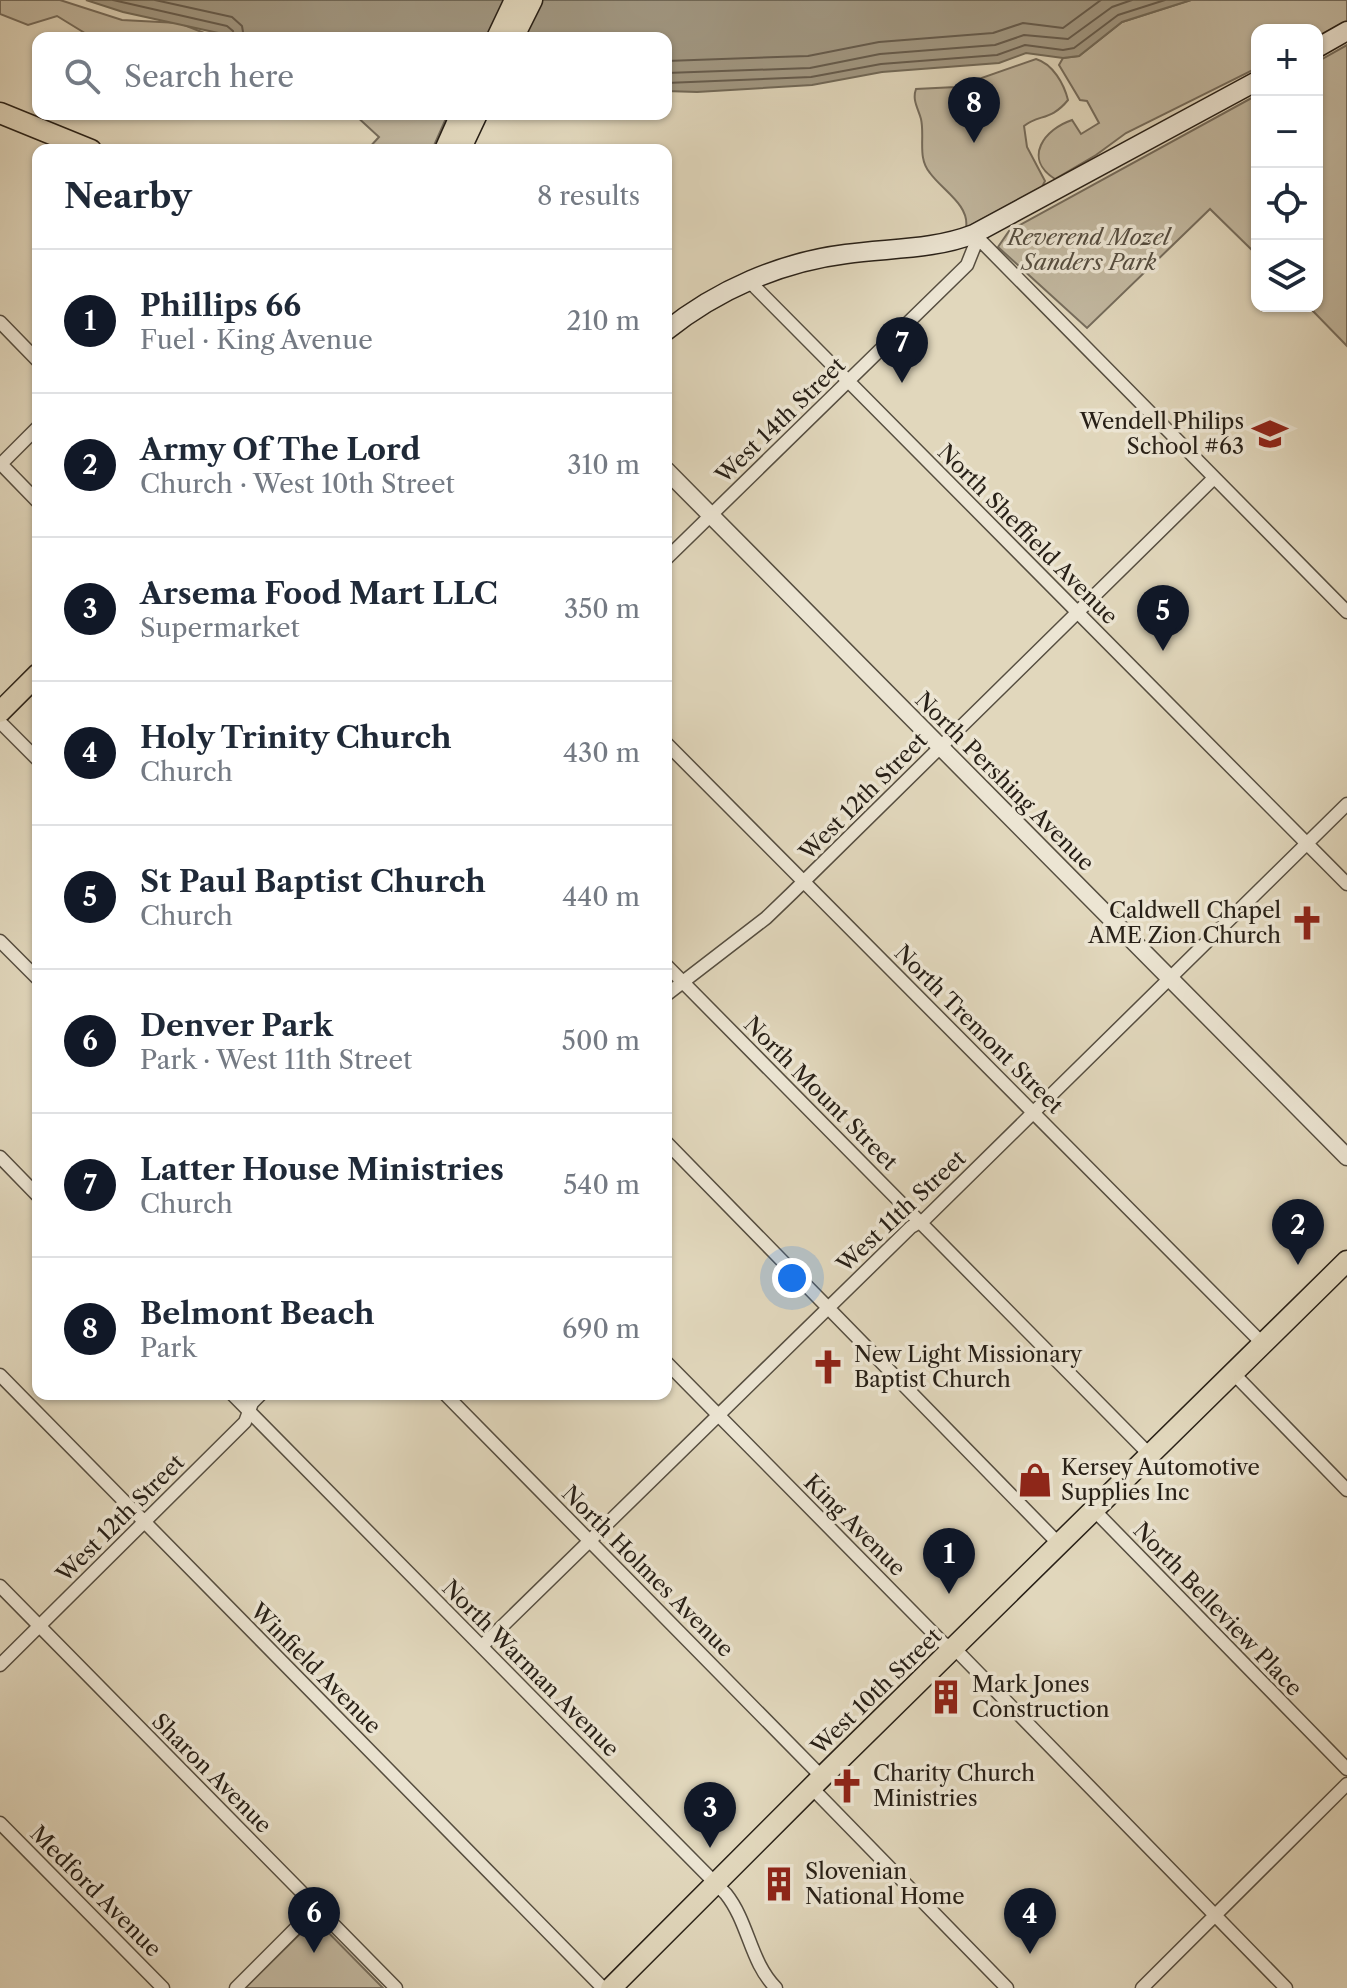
<!DOCTYPE html>
<meta charset="utf-8">
<style>
body{margin:0;font-family:"Libre Caslon Text",serif;background:#f2f2f3;color:#1f2937}
.controls{position:absolute;right:24px;top:24px;display:grid;overflow:hidden;border-radius:16px;box-shadow:0 2px 6px #0004}
.controls button{width:72px;height:72px;display:grid;place-items:center;padding:0;border:0;border-bottom:2px solid #e0e1e3;background:#fff;color:#1f2937;font:40px sans-serif}
.you{position:absolute;left:792px;top:1278px;width:28px;height:28px;margin:-20px;border:6px solid #fff;border-radius:50%;background:#1a73e8;box-shadow:0 0 0 12px #1a73e833}
.badge{display:grid;place-items:center;width:52px;height:52px;border-radius:50%;background:#111827;color:#fff;font-size:26px;font-weight:700}
.pin{position:absolute;translate:-50% -66px;filter:drop-shadow(0 2px 4px #0008)}
.pin::after{content:'';position:absolute;top:42px;width:28px;height:24px;background:inherit;clip-path:polygon(0 0,100% 0,50% 100%)}
.list{margin:0;padding:0;list-style:none}
h2{display:flex;justify-content:space-between;align-items:center;height:104px;margin:0;padding:0 32px;font-size:34px}
h2 small{font-size:26px;font-weight:400;color:#747a83}
.list li{display:grid;grid-template-columns:52px 1fr auto;gap:24px;align-items:center;box-sizing:border-box;height:144px;padding:0 32px;border-top:2px solid #e0e1e3}
.list b{display:block;font-size:30px;white-space:nowrap}
.list p{margin:0;font-size:26px;white-space:nowrap;color:#747a83}
.list em{font-size:26px;font-style:normal;color:#747a83}
.icon{flex:none;width:44px;height:44px;fill:none;stroke:currentColor;stroke-width:2;stroke-linecap:round;stroke-linejoin:round}
.map{position:relative;flex:none;width:1347px;height:1988px;overflow:hidden}
.search{position:absolute;background:#fff;box-shadow:0 2px 6px #0004;left:32px;top:32px;width:640px;height:88px;display:flex;align-items:center;gap:20px;box-sizing:border-box;padding:0 28px;border-radius:16px;color:#747a83;font-size:30px}
.panel{position:absolute;background:#fff;box-shadow:0 2px 6px #0004;left:32px;top:144px;width:640px;height:1256px;border-radius:16px}
.map>svg:first-child{display:block}
</style>
<div class="map">
<svg width="1347" height="1988" viewBox="0 0 1347 1988">
<rect width="100%" height="100%" fill="#e1d7bc"/>
<filter id="stains"><feTurbulence type="fractalNoise" baseFrequency=".0025" numOctaves="4"/><feColorMatrix values="0 0 0 0 .2 0 0 0 0 .09 0 0 0 0 .02 0 0 0 .5 -.17"/></filter>
<radialGradient id="worn" r=".72"><stop offset=".6" stop-color="#630" stop-opacity="0"/><stop offset="1" stop-color="#630" stop-opacity=".3"/></radialGradient>
<!-- green -->
<path fill="#c2b8a0" stroke="#756c5c" stroke-width="2" d="M0 0H60L122 20 179 23 217 38H93L57 16 28 25 0 14Z
M1191 0H1347V21L1317 37V30H1257V68L1126 133 1096 155 1055 179C1022 158 1045 129 1072 120L1081 134 1099 123 1087 101 1080 100 1059 65 1063 58 1079 56 1122 22Z
M1347 45V346L1308 306H1317V62Z
M1036 59C1053 64 1064 84 1068 100 1051 121 1039 114 1024 126L1027 147 1045 181 1042 187 966 228C970 205 942 190 930 173 917 158 925 137 921 119 918 108 912 100 916 89L956 87Z
M1257 95V255L1210 209 1087 328 998 247 1009 231Z
M354 114H448L432 150H367L379 137Z
M315 1919 383 1988H245Z"/>
<!-- water -->
<path fill="#a29984" stroke="#716958" stroke-width="2" d="M86 0H1191L1122 22 1079 56 1063 58 1026 53 999 63 882 72 812 85 697 92 666 91V38H241L123 12Z"/>
<g fill="none" stroke-linecap="round" stroke-linejoin="round">
<!-- shore -->
<path stroke="#655c4e" stroke-width="2" d="M113 0 227 26 233 31 234 38
M155 0 232 17 242 26 244 38
M666 61 808 56 879 42 993 33 1023 23 1063 28 1101 0
M666 73 810 68 880 54 995 45 1024 35 1068 39 1112 7 1132 0
M666 83 811 77 881 64 997 55 1025 45 1063 50 1074 48 1118 15 1165 0"/>
<!-- minor casing -->
<g stroke="#564e40" stroke-width="15">
<path id="minor" d="M974 234 1347 612
M749 281 1347 884
M0 322 38 361
M0 463 38 502
M0 465 38 427
M666 559 967 265 975 245 974 234
M0 722 38 760
M666 743 1263 1344
M0 941 38 979
M666 965 1150 1455
M666 995 766 918 792 893 1214 478
M666 1142 1059 1544
M0 1157 38 1196
M666 1362 943 1643 958 1652 1286 1988
M1233 1373 1347 1490
M0 1375 603 1988
M232 1394 726 1894C749 1923 750 1962 776 1988
M445 1394 822 1777
M1094 1510 1347 1769
M0 1586 396 1988
M482 1646 911 1227 925 1219 1347 804
M0 1665 245 1422 252 1403 261 1394
M811 1787 1007 1988
M0 1823 163 1988
M236 1988 317 1907
M1142 1988 1347 1784"/>
</g>
<!-- tertiary casing -->
<g stroke="#564e40" stroke-width="19">
<path id="tertiary" d="M666 470 1347 1157"/>
</g>
<!-- secondary casing -->
<g stroke="#282017" stroke-width="21">
<path id="secondary" d="M1317 48 1347 31
M666 331C717 290 781 262 846 254 888 248 933 250 974 234L1257 81"/>
</g>
<!-- primary casing -->
<g stroke="#282017" stroke-width="23">
<path id="primary" d="M497 38 515 0
M513 38 532 0
M0 113 91 150
M445 150 461 114
M460 150 477 114
M0 712 38 674
M611 1988 822 1777 1347 1261"/>
</g>
<!-- minor -->
<use href="#minor" stroke="#ece5d3" stroke-width="12"/>
<!-- tertiary -->
<use href="#tertiary" stroke="#ece5d3" stroke-width="16"/>
<!-- secondary -->
<use href="#secondary" stroke="#ece5d3" stroke-width="18"/>
<!-- primary -->
<use href="#primary" stroke="#e1d7bc" stroke-width="20"/>
</g>
<!-- icons -->
<defs>
<g id="school-bare" transform="scale(2.76)"><path d="M0-5L7-2L0 1L-7-2ZM-4 1L0 2.5L4 1V4Q0 6-4 4Z" fill="#8f2418" stroke="#ece5d3" stroke-width="2.5" paint-order="stroke"/></g>
<g id="church-bare" transform="scale(2.76)"><path d="M-1.2-6h2.4v3.5h3.3v2.4h-3.3V6h-2.4V-.1h-3.3v-2.4h3.3Z" fill="#8f2418" stroke="#ece5d3" stroke-width="2.5" paint-order="stroke"/></g>
<g id="shop-bare" transform="scale(2.76)"><path d="M-5-2.5h2.3a2.7 3.5 0 0 1 5.4 0H5L5.5 6h-11ZM-1.5-2.5h3a1.5 2.3 0 0 0-3 0Z" fill="#8f2418" stroke="#ece5d3" stroke-width="2.5" paint-order="stroke"/></g>
<g id="building-bare" transform="scale(2.76)"><path d="M-4-6H4V6H1V3H-1V6H-4ZM-2.5-4.3h1.7v1.8h-1.7ZM.8-4.3h1.7v1.8H.8ZM-2.5-1h1.7V.8h-1.7ZM.8-1h1.7V.8H.8Z" fill="#8f2418" stroke="#ece5d3" stroke-width="2.5" paint-order="stroke"/></g>
</defs>
<g fill-rule="evenodd">
<use href="#school-bare" x="1270" y="434"/>
<use href="#church-bare" x="1307" y="923"/>
<use href="#church-bare" x="828" y="1367"/>
<use href="#shop-bare" x="1035" y="1480"/>
<use href="#building-bare" x="946" y="1697"/>
<use href="#church-bare" x="847" y="1786"/>
<use href="#building-bare" x="779" y="1884"/>
</g>
<g text-anchor="middle" stroke-width="7" stroke-linejoin="round" paint-order="stroke">
<!-- park labels -->
<g font-size="22" font-style="italic" fill="#564e40" stroke="#ece5d3">
<text x="1089" y="245">Reverend Mozel<tspan x="1089" dy="25">Sanders Park</tspan></text>
</g>
<!-- street labels -->
<g font-size="22" fill="#282017" stroke="#ece5d3">
<text transform="translate(780 420) rotate(-44)" y="8">West 14th Street</text>
<text transform="translate(1028 534) rotate(45)" y="8">North Sheffield Avenue</text>
<text transform="translate(1005 781) rotate(45)" y="8">North Pershing Avenue</text>
<text transform="translate(863 796) rotate(-45)" y="8">West 12th Street</text>
<text transform="translate(979 1029) rotate(45)" y="8">North Tremont Street</text>
<text transform="translate(821 1093) rotate(45)" y="8">North Mount Street</text>
<text transform="translate(901 1211) rotate(-43)" y="8">West 11th Street</text>
<text transform="translate(120 1518) rotate(-45)" y="8">West 12th Street</text>
<text transform="translate(855 1525) rotate(45)" y="8">King Avenue</text>
<text transform="translate(648 1571) rotate(45)" y="8">North Holmes Avenue</text>
<text transform="translate(1218 1609) rotate(46)" y="8">North Belleview Place</text>
<text transform="translate(316 1668) rotate(45)" y="8">Winfield Avenue</text>
<text transform="translate(531 1668) rotate(45)" y="8">North Warman Avenue</text>
<text transform="translate(876 1691) rotate(-44)" y="8">West 10th Street</text>
<text transform="translate(212 1773) rotate(45)" y="8">Sharon Avenue</text>
<text transform="translate(96 1891) rotate(45)" y="8">Medford Avenue</text>
</g>
<!-- poi labels -->
<g font-size="22" fill="#282017" stroke="#ece5d3" text-anchor="start">
<text x="1244" y="429" text-anchor="end">Wendell Philips<tspan x="1244" dy="25">School #63</tspan></text>
<text x="1281" y="918" text-anchor="end">Caldwell Chapel<tspan x="1281" dy="25">AME Zion Church</tspan></text>
<text x="854" y="1362">New Light Missionary<tspan x="854" dy="25">Baptist Church</tspan></text>
<text x="1061" y="1475">Kersey Automotive<tspan x="1061" dy="25">Supplies Inc</tspan></text>
<text x="972" y="1692">Mark Jones<tspan x="972" dy="25">Construction</tspan></text>
<text x="873" y="1781">Charity Church<tspan x="873" dy="25">Ministries</tspan></text>
<text x="805" y="1879">Slovenian<tspan x="805" dy="25">National Home</tspan></text>
</g>
</g>
<rect width="100%" height="100%" filter="url(#stains)"/>
<rect width="100%" height="100%" fill="url(#worn)"/>
</svg>
<div class="controls">
<button>+</button>
<button>−</button>
<button><svg class="icon" aria-label="locate" viewBox="0 0 24 24"><circle cx="12" cy="12" r="6"/><path d="M12 2v4M12 18v4M2 12h4M18 12h4"/></svg></button>
<button><svg class="icon" aria-label="layers" viewBox="0 0 24 24"><path d="M12 4l9 5-9 5-9-5zM3 14l9 5 9-5"/></svg></button>
</div>
<div class="you"></div>
<div class="pin badge" style="left:949px;top:1594px">1</div>
<div class="pin badge" style="left:1298px;top:1265px">2</div>
<div class="pin badge" style="left:710px;top:1848px">3</div>
<div class="pin badge" style="left:1030px;top:1954px">4</div>
<div class="pin badge" style="left:1163px;top:651px">5</div>
<div class="pin badge" style="left:314px;top:1953px">6</div>
<div class="pin badge" style="left:902px;top:383px">7</div>
<div class="pin badge" style="left:974px;top:143px">8</div>
<div class="search"><svg class="icon" aria-label="search" viewBox="0 0 24 24"><circle cx="10" cy="10" r="6"/><path d="M15 15l6 6"/></svg>Search here</div>
<section class="panel">
<h2>Nearby<small>8 results</small></h2>
<ul class="list">
<li><span class="badge">1</span><div><b>Phillips 66</b><p>Fuel · King Avenue</p></div><em>210 m</em></li>
<li><span class="badge">2</span><div><b>Army Of The Lord</b><p>Church · West 10th Street</p></div><em>310 m</em></li>
<li><span class="badge">3</span><div><b>Arsema Food Mart LLC</b><p>Supermarket</p></div><em>350 m</em></li>
<li><span class="badge">4</span><div><b>Holy Trinity Church</b><p>Church</p></div><em>430 m</em></li>
<li><span class="badge">5</span><div><b>St Paul Baptist Church</b><p>Church</p></div><em>440 m</em></li>
<li><span class="badge">6</span><div><b>Denver Park</b><p>Park · West 11th Street</p></div><em>500 m</em></li>
<li><span class="badge">7</span><div><b>Latter House Ministries</b><p>Church</p></div><em>540 m</em></li>
<li><span class="badge">8</span><div><b>Belmont Beach</b><p>Park</p></div><em>690 m</em></li>
</ul>
</section>
</div>
